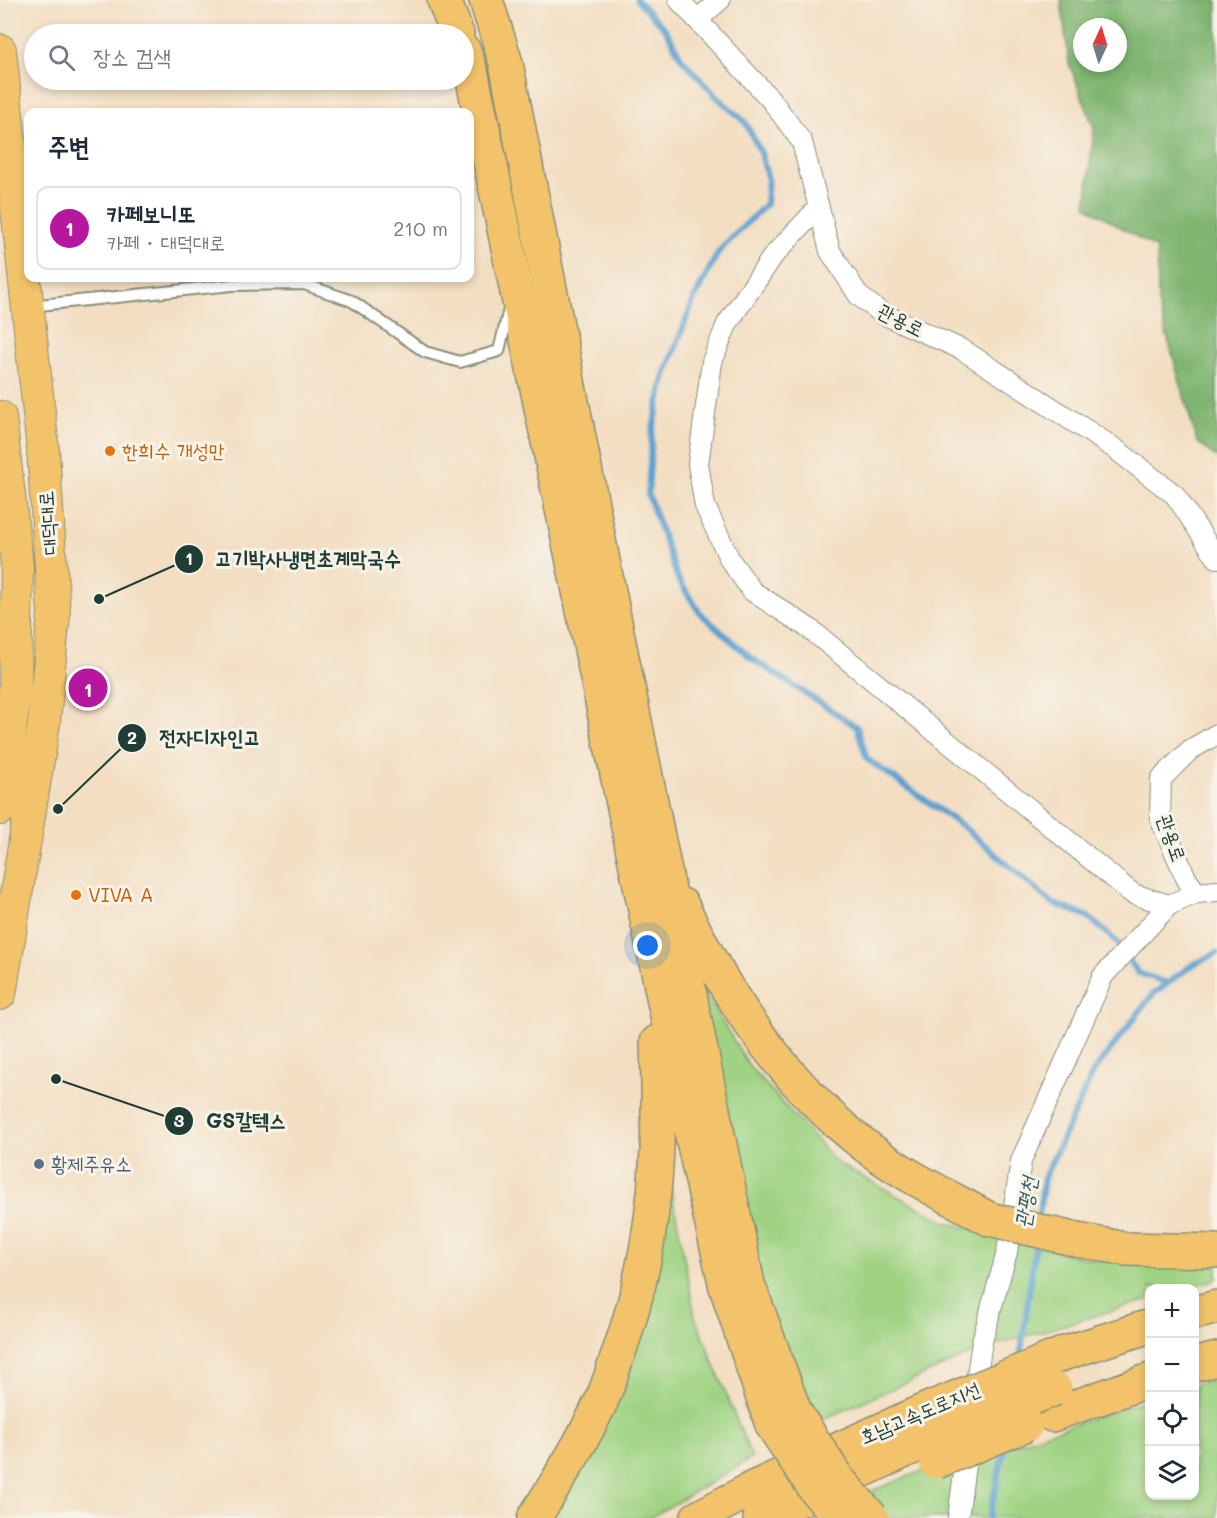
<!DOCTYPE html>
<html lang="ko">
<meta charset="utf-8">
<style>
body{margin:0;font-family:Mali,"Poor Story",sans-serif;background:#f2f2f3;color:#1f2937}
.controls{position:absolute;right:18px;bottom:18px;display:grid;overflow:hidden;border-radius:12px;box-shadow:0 3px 9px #0003}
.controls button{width:54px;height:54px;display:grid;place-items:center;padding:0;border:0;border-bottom:2px solid #e0e1e3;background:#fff;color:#1f2937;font:30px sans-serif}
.compass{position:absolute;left:1073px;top:18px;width:54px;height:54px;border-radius:50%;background:#fff;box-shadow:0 3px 9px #0003;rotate:4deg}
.you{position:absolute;left:648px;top:946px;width:21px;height:21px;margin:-15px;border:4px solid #fff;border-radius:50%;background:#1a73e8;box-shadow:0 0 0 9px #1a73e833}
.badge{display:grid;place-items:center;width:39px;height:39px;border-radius:50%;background:#b5179e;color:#fff;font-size:20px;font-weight:700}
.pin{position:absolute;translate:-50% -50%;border:3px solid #fff;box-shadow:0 2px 6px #0006}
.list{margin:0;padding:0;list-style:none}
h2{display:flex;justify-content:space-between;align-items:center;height:78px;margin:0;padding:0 24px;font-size:26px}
h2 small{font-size:20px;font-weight:400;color:#747a83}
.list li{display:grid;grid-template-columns:39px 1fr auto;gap:18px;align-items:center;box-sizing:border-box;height:84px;margin:0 12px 12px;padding:0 12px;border:2px solid #e0e1e3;border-radius:12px}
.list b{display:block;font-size:22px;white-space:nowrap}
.list p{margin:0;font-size:20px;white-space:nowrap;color:#747a83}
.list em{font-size:20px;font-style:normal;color:#747a83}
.icon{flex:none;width:33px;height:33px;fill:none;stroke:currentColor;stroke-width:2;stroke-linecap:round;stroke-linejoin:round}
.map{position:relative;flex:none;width:1217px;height:1518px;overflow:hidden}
.search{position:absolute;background:#fff;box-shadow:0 3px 9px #0003;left:24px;top:24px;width:450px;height:66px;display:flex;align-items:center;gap:15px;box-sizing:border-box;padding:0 21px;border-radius:33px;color:#747a83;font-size:22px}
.panel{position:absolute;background:#fff;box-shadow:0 3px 9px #0003;left:24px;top:108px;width:450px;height:174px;border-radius:12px}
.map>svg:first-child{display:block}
</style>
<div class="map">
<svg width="1217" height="1518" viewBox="0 0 1217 1518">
<rect width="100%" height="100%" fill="#f7f3e8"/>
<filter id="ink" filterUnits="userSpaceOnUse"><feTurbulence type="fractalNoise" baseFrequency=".0167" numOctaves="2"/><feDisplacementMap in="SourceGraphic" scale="12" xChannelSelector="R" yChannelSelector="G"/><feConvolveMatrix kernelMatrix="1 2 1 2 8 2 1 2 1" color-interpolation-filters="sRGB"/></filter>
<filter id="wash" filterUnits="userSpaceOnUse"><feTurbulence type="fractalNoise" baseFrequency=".008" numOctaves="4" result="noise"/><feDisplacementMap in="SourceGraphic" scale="24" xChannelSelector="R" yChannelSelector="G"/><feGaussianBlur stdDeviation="1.35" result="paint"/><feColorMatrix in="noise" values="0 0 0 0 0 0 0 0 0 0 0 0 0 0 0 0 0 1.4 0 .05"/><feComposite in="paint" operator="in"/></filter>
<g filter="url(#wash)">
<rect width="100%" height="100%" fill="#f3dec2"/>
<!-- green -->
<path fill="#9fd383" stroke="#5f885c" stroke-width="1.5" d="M694 976 750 1067 837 1163 945 1222 1093 1260 1217 1263V1279L1186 1288H1150L1149 1300 982 1349 817 1422 786 1354 758 1280Z
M670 1182 695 1317 752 1458 650 1518H546Z
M1217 1379V1518H964L971 1459 1149 1399 1150 1496H1194L1195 1384Z
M960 1456 952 1518H880L859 1496Z"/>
<!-- forest -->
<path fill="#7fb571" stroke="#4f7952" stroke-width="1.5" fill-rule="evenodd" d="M1061 0H1217V458L1197 442 1158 304 1157 249 1086 206 1094 128 1069 63ZM1082 27H1118V63H1082Z"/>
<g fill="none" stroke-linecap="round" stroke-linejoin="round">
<!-- stream -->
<path stroke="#5ba1d0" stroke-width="6" d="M637 0 666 30 682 59 717 97 745 122 761 153 768 180 766 204 719 251 694 299 664 378 652 434 648 494 678 579 700 613 751 658 857 727 867 759 965 828 1052 903 1087 916 1117 942 1138 973 1168 983
M1038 1222 1044 1178 1094 1071 1153 994 1192 965 1217 953
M1020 1359 1036 1241
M989 1518 1005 1446"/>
</g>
</g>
<g filter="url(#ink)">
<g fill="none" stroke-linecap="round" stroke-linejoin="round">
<!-- lane casing -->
<g stroke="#898e7b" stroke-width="14">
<path id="lane" d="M30 306 232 285 304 284 352 301 425 352 460 362 499 351 509 309"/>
</g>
<!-- street casing -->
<g stroke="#898e7b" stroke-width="22">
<path id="street" d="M679 0 772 101 802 142 830 251 859 296 883 314 963 350 1114 448 1175 495 1217 558
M698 19 720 0
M819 207 773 256 727 324 712 362 698 464 705 506 730 560 752 591 810 629 1133 894 1169 905 1197 893 1217 891
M1197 893 1187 880 1160 818 1161 779 1190 750 1217 734
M974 1396 982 1341 1007 1252 1021 1161 1103 976 1169 905
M958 1518 968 1443"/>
</g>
<!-- primary casing -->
<g stroke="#898e7b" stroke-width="34">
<path id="primary" d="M0 50 43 450 54 613 44 723 0 994
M0 417 17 566 15 691 0 809"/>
</g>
<!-- highway casing -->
<g stroke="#898e7b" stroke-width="36">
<path id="highway" d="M444 0 457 34
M486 0 506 63 614 617 748 1284 795 1412
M464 51 472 75 693 1141 726 1287 772 1425
M682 905C725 995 783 1082 863 1144 901 1174 946 1195 989 1219
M1077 1240 1127 1249 1217 1251
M1194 1313 1217 1307
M1065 1353 1150 1326
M1194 1365 1217 1359
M1052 1415 1150 1380
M534 1518C558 1481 581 1444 600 1404 608 1387 613 1369 619 1352 656 1247 661 1152 657 1042
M697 1518 753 1488 923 1411
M760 1518 931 1439"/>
</g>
<!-- lane -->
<use href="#lane" stroke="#fff" stroke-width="10"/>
<!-- street -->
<use href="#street" stroke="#fff" stroke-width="20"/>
<!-- primary -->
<use href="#primary" stroke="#f2c36a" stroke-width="32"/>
<!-- highway -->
<use href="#highway" stroke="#f2c36a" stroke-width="33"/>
<!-- highway-bridge casing -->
<g stroke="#898e7b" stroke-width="36" stroke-linecap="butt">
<path id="highway-bridge" d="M989 1219 1077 1240
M923 1411 1065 1353
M795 1412 837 1478 872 1518
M772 1425 817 1492 841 1518
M931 1439 1055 1389
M936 1462 1026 1425"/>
</g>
<!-- highway-bridge -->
<use href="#highway-bridge" stroke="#f2c36a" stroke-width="33"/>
</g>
</g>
<!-- markers -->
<g fill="#e8710a" stroke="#f7f3e8" stroke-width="2">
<circle cx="110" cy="451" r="6"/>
<circle cx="76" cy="895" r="6"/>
</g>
<circle fill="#5c6f8a" stroke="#f7f3e8" stroke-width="2" cx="39" cy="1164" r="6"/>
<g text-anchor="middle" stroke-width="6" stroke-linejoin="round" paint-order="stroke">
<!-- street labels -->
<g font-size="20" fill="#1f3d34" stroke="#f7f3e8">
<text transform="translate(901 320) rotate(27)" y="7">관용로</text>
<text transform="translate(48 523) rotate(-94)" y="7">대덕대로</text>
<text transform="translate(1172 838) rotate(71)" y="7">관용로</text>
<text transform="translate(920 1413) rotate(-23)" y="7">호남고속도로지선</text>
</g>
<!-- food labels -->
<g font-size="20" fill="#c56008" stroke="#f7f3e8" text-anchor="start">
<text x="122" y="458">한희수 개성만</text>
<text x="88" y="902">VIVA A</text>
</g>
<!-- service labels -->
<g font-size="20" fill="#4e5e75" stroke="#f7f3e8" text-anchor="start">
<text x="51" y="1171">황제주유소</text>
</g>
<!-- water labels -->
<g font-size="21" font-style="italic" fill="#315b63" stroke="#f7f3e8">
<text transform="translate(1026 1202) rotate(-81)" y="7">관평천</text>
</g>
</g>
<!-- callouts -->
<path fill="none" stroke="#1f3d34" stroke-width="2" d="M99 599L189 559M58 809L132 738M56 1079L179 1121"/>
<g fill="#1f3d34" stroke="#f7f3e8" stroke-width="2">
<circle cx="99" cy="599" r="6"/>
<circle cx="58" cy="809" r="6"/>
<circle cx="56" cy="1079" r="6"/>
<circle cx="189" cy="559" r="15"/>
<circle cx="132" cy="738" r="15"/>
<circle cx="179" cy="1121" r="15"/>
</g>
<g font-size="18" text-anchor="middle" font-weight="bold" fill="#fff">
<text x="189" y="565">1</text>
<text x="132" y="744">2</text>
<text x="179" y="1127">3</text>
</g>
<g font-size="21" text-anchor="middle" font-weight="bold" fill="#1f3d34" stroke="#f7f3e8" stroke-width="6" stroke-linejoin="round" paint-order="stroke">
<text x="308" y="566">고기박사냉면초계막국수</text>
<text x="210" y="745">전자디자인고</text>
<text x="246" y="1128">GS칼텍스</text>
</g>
</svg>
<div class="controls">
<button>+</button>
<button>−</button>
<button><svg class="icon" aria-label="locate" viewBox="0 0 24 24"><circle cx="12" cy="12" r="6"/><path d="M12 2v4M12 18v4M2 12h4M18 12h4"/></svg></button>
<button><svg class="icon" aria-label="layers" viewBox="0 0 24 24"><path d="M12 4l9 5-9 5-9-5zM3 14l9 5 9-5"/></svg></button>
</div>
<svg class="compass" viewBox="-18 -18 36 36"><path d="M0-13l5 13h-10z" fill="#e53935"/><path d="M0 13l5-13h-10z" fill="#747a83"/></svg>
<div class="you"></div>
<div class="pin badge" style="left:88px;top:688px">1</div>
<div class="search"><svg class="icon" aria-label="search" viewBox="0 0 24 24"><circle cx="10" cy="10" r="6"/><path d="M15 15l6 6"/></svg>장소 검색</div>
<section class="panel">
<h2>주변<small></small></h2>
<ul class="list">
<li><span class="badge">1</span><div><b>카페보니또</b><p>카페 · 대덕대로</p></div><em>210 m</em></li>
</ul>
</section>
</div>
